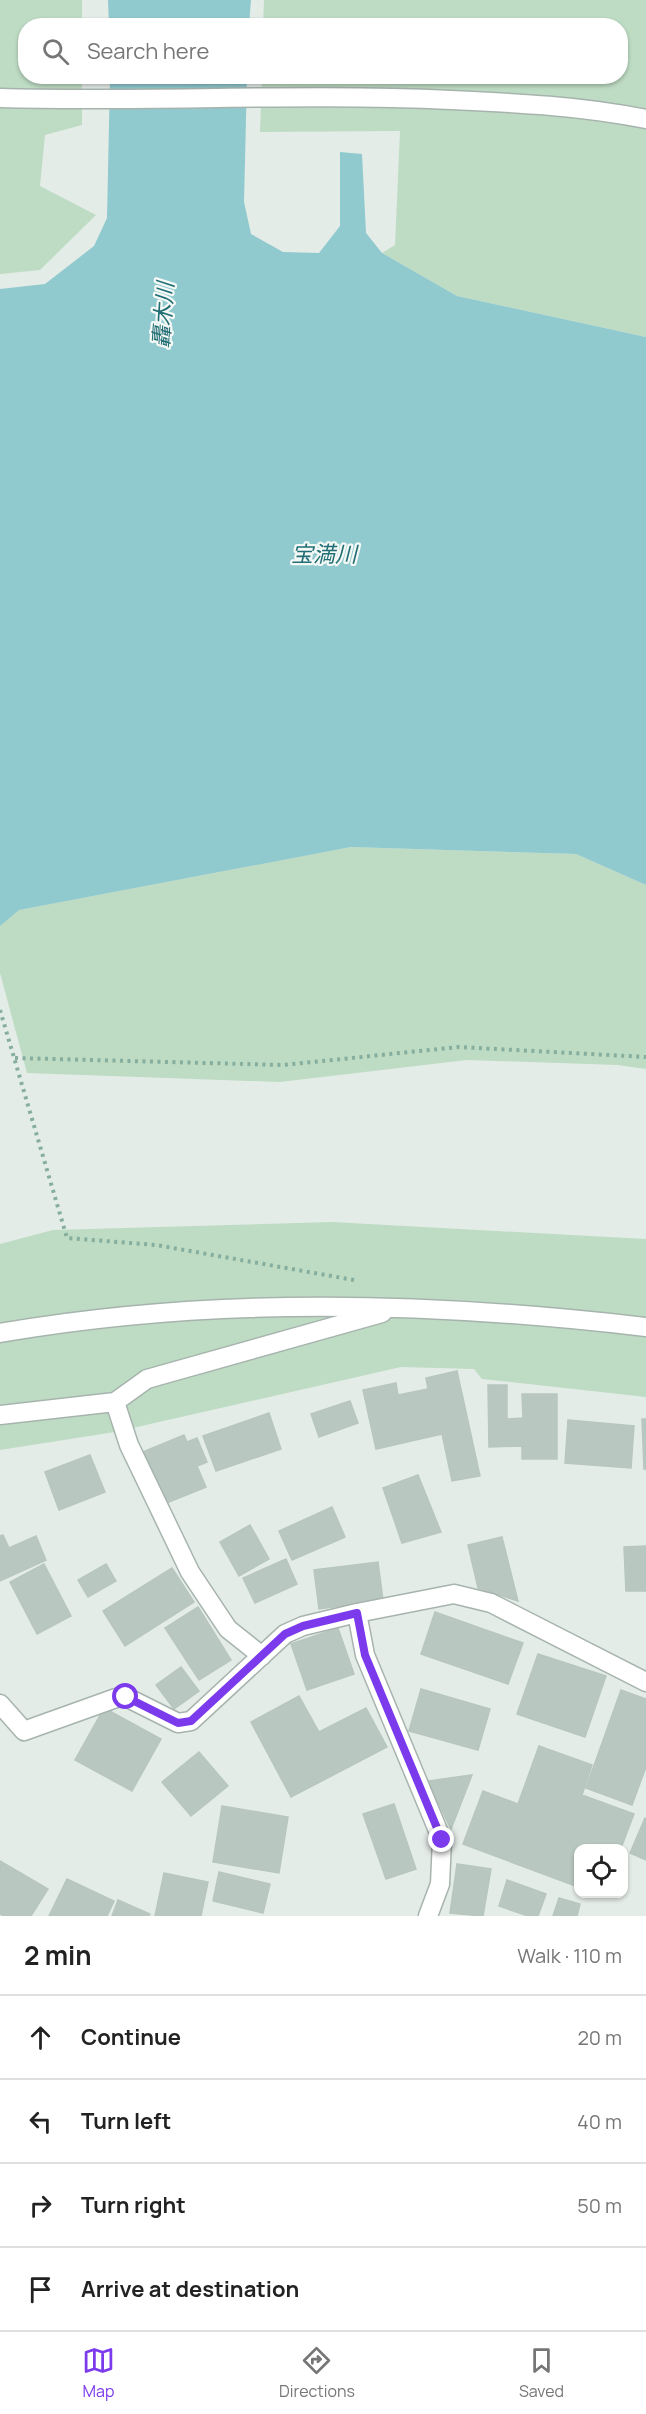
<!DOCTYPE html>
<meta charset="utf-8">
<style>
body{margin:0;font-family:Manrope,"Noto Sans JP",sans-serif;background:#f2f2f2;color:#222}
.controls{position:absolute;right:18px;bottom:18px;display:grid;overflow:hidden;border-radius:12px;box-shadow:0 2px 4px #0004}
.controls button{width:54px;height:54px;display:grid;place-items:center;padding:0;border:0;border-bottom:2px solid #e0e0e0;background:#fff;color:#222;font:30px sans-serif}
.stop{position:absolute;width:18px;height:18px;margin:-14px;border:4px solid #7c3aed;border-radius:50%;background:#fff}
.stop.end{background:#7c3aed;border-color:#fff;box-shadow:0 2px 6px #0008}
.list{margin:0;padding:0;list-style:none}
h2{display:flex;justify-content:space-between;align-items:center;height:78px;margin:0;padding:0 24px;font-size:26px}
h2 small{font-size:20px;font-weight:400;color:#767676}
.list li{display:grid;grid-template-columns:39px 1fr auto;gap:18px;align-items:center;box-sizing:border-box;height:84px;padding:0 24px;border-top:2px solid #e0e0e0}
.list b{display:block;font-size:22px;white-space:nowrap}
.list em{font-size:20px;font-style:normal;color:#767676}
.icon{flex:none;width:33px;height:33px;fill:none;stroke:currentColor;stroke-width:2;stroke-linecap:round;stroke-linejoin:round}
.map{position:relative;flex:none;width:646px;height:1916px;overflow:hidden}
.search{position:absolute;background:#fff;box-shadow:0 2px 4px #0004;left:18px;right:18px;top:18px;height:66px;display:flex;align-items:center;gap:15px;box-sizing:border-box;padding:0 21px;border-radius:24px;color:#767676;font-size:22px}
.sheet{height:414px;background:#fff}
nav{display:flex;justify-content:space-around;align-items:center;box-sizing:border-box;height:84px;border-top:2px solid #e0e0e0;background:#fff;font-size:16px;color:#767676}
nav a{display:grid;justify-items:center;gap:3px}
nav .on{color:#7c3aed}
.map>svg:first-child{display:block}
</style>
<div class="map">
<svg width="646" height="1916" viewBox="0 0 646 1916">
<rect width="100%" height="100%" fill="#e4ece8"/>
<!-- green -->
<path fill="#bedcc4" d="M0 0H82V25L26 26V76L82 77V125L45 135 40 186 96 215 40 270 0 274Z
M264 0H646V337L457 296 382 253 395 245 400 131 260 132 262 77 620 76V26L263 25Z
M351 847 576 854 646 885V1069L617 1065 467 1060 280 1082 27 1073 0 973V926L18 910Z
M332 1222 646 1239V1397L482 1379 474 1369 401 1367 115 1432 0 1450V1244L53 1230Z"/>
<!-- water -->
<path fill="#90c9ce" d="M108 0H251L249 25H109Z
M110 77H247L244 202 251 234 283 252 319 253 340 226V152L362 154 366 233 382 253 457 296 646 337V885L576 854 351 847 19 910 0 926V289L45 284 94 246 107 218Z"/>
<!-- building -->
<path fill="#b9c7c1" stroke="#b7c6be" stroke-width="1.5" d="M457 1371 480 1476 452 1481 442 1434 376 1449 363 1390 396 1383 398 1395 428 1389 426 1378Z
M488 1385H507V1419L523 1418 522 1394H557V1459H522V1446L489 1447Z
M350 1401 358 1423 319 1437 311 1414Z
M269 1413 281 1449 216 1471 203 1436Z
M642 1419H646V1469H644Z
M568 1420 634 1426 631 1468 565 1463Z
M184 1435 187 1442 197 1438 207 1462 197 1466 206 1487 164 1504 143 1452Z
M90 1455 105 1492 59 1510 45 1472Z
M418 1475 441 1532 402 1543 383 1488Z
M332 1507 345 1537 292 1560 279 1531Z
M250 1525 269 1559 239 1576 220 1542Z
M3 1535 9 1548 36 1536 46 1560 0 1581V1536Z
M502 1537 518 1601 478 1588 468 1545Z
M646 1546V1591H626L624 1547Z
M286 1559 297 1584 255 1603 243 1578Z
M378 1562 383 1600 319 1609 314 1570Z
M44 1564 71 1616 37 1634 10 1582Z
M106 1564 116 1581 88 1597 78 1580Z
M172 1568 194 1602 125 1646 103 1611Z
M198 1607 231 1660 199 1680 165 1628Z
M435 1612 523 1643 508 1684 421 1654Z
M338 1628 354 1674 307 1690 291 1644Z
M538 1654 606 1676 585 1737 517 1714Z
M181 1667 199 1691 174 1709 156 1685Z
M421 1689 490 1709 478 1750 409 1731Z
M621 1690 646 1699V1767L632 1805 586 1788Z
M299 1696 319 1732 366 1708 387 1747 291 1797 251 1722Z
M104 1708 161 1739 132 1791 75 1760Z
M539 1746 592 1765 582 1795 634 1814 621 1848H578V1887L463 1844 483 1791 518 1804Z
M199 1752 228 1786 191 1816 162 1782Z
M472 1775 451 1829 428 1781Z
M394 1804 416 1869 386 1879 363 1814Z
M222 1806 288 1817 279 1873 213 1862Z
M645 1818 646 1819V1860L630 1853Z
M0 1861 48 1889 31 1916H4L0 1914Z
M457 1864 491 1869 483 1916 450 1913Z
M219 1872 270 1884 263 1913 213 1901Z
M164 1873 208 1882 201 1916H155Z
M67 1879 114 1901 107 1916H49Z
M507 1880 546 1894 538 1916H528L499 1906Z
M559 1898 580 1904 577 1916H553Z
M118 1900 150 1914 149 1916H112Z"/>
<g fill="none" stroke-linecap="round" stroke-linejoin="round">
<!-- minor casing -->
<g stroke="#a7b4ae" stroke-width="21">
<path id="minor" d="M0 98C150 102 301 93 451 100 517 103 581 106 646 119
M0 1333C214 1296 431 1302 646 1327
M0 1415 115 1402
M357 1613 365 1655 442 1840 440 1884 428 1916
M262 1656 228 1629 190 1572 129 1445 115 1402 147 1379 382 1313
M0 1704 24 1731 116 1698 126 1697 178 1723 191 1721 285 1634 303 1626 357 1613 454 1594 491 1603 646 1682"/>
</g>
<!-- path -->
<path stroke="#86ae9e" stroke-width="4" stroke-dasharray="3 4.5" stroke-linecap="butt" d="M0 1010 67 1238 156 1245 354 1280
M15 1058 283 1065 459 1047 646 1057"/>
<!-- minor -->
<use href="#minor" stroke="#fff" stroke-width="18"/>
</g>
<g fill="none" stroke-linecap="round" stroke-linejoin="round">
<!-- route -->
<path stroke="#7c3aed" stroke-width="8" d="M126 1697 178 1723 191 1721 285 1634 303 1626 357 1613 365 1655 442 1840"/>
</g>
<g text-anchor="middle" stroke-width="4.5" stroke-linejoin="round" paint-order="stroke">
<!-- water labels -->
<g font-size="22" font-style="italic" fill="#226e75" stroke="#f4f9f6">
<text transform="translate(163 315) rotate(-86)" y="8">轟木川</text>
<text x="324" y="562">宝満川</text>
</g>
</g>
</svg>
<div class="controls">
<button><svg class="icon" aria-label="locate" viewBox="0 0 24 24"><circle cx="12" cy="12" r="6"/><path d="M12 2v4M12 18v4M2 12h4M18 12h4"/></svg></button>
</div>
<div class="stop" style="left:126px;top:1697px"></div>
<div class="stop end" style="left:442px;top:1840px"></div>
<div class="search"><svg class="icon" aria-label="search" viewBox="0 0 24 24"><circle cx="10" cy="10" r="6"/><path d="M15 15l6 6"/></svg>Search here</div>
</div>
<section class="sheet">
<h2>2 min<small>Walk · 110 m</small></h2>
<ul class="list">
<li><svg class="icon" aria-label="ahead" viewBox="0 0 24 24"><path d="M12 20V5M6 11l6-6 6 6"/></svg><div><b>Continue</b></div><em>20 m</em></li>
<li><svg class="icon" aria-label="left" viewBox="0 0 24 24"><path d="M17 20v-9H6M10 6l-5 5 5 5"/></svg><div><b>Turn left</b></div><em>40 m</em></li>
<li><svg class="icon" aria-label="right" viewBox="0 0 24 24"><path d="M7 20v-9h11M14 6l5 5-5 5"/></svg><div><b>Turn right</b></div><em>50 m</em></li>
<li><svg class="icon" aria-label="arrive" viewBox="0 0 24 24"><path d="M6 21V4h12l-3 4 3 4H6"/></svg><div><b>Arrive at destination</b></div></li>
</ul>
</section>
<nav>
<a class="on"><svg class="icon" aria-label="map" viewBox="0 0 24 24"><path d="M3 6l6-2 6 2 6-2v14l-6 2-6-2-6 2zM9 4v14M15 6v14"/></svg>Map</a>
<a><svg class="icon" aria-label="directions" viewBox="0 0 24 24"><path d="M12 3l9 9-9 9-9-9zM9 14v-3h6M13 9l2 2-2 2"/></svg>Directions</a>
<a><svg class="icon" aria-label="saved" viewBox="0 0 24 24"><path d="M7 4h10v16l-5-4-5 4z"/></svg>Saved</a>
</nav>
